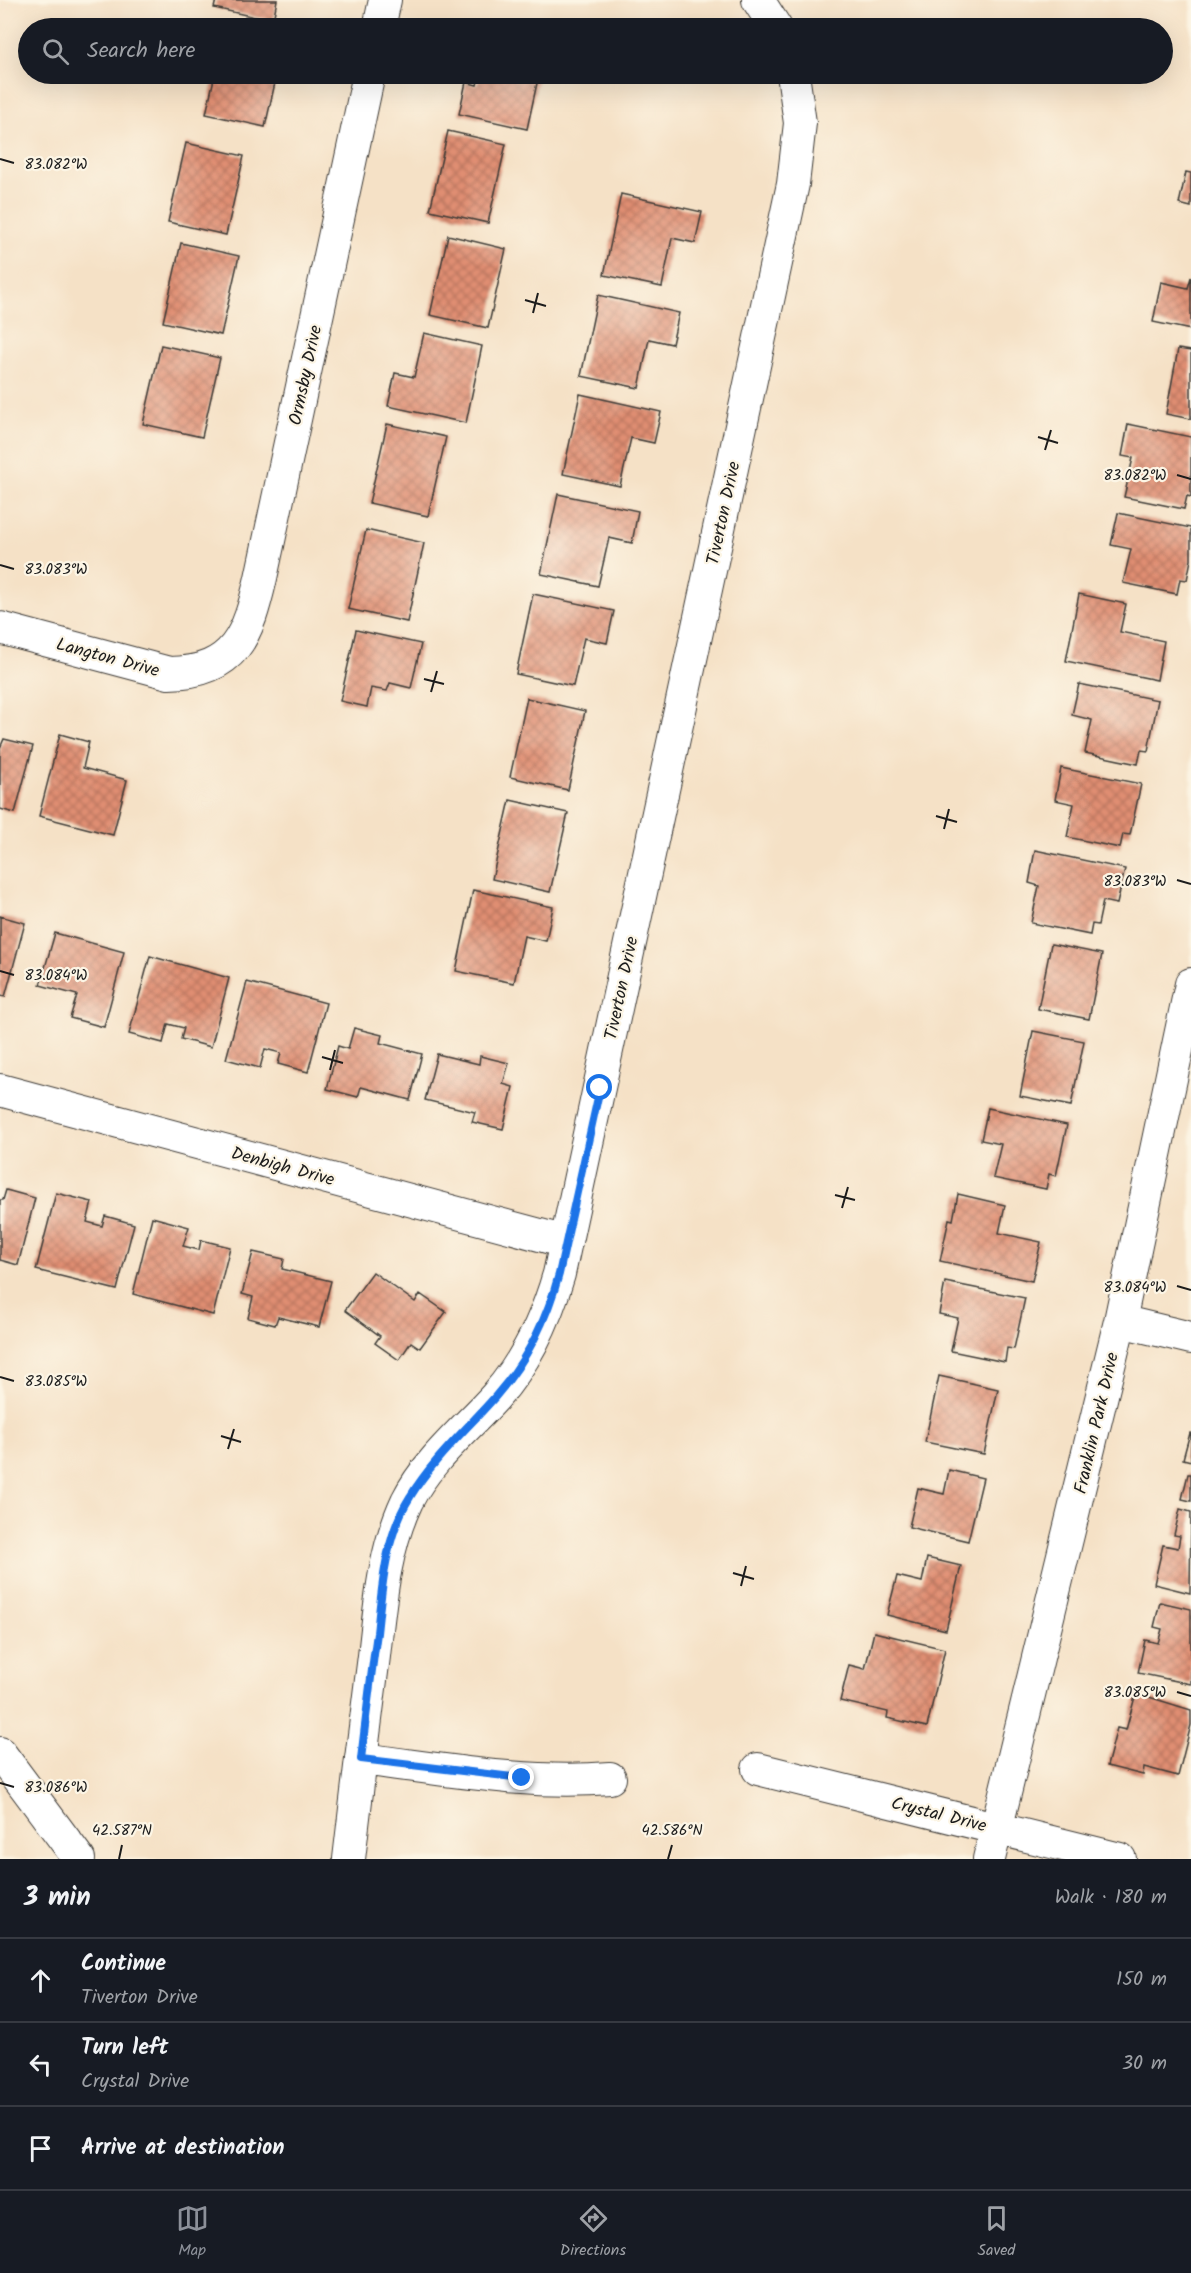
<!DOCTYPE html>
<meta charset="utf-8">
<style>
body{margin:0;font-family:Kalam,sans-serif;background:#20242c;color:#f1f3f6}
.stop{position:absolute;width:18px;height:18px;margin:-14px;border:4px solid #1a73e8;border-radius:50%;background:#fff}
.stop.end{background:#1a73e8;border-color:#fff;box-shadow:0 2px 6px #0008}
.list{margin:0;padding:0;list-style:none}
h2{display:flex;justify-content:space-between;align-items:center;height:78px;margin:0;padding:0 24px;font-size:26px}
h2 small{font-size:20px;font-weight:400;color:#9ea1a6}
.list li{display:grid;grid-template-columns:39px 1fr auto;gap:18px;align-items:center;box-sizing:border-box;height:84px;padding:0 24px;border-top:2px solid #363941}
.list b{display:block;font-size:22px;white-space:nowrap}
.list p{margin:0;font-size:20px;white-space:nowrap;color:#9ea1a6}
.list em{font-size:20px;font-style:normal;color:#9ea1a6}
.icon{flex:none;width:33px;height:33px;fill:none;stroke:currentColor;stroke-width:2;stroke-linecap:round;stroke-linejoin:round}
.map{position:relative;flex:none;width:1191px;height:1859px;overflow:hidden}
.search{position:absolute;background:#171b24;box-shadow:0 6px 24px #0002;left:18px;right:18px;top:18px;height:66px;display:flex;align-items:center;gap:15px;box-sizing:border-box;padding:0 21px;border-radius:33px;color:#9ea1a6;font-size:22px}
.sheet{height:330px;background:#171b24}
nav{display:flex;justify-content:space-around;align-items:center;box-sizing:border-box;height:84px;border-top:2px solid #363941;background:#171b24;font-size:16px;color:#9ea1a6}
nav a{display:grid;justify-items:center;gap:3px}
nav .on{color:#8c9099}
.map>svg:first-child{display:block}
</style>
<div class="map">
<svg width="1191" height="1859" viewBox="0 0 1191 1859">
<defs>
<pattern id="building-cross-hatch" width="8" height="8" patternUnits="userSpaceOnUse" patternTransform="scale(1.5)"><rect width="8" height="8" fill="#e08e72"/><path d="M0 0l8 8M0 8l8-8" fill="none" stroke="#b5735d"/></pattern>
</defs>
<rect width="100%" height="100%" fill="#fcf5e5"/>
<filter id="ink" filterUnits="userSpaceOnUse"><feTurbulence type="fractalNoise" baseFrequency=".0167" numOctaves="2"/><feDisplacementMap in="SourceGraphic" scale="12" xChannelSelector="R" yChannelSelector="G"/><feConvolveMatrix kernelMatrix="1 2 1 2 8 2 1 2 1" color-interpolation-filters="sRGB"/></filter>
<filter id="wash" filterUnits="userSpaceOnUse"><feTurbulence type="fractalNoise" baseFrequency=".008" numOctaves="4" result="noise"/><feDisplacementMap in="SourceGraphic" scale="24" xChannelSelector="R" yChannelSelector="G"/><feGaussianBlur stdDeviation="1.35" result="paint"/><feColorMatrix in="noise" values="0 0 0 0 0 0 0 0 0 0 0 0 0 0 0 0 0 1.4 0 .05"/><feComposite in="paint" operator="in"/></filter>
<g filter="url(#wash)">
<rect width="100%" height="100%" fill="#f5e1c6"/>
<g id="blocks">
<!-- building -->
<path fill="url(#building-cross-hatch)" d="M216 0H277L273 21 214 8Z
M215 74H277L265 127 206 114Z
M480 74H539L527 129 459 114 466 82 477 85Z
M448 131 506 144 488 223 430 210Z
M186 143 244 156 226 235 168 222Z
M1186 172 1191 173V207L1179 204Z
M621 194 702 212 695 243 672 238 662 287 604 275Z
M448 235 506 249 488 328 430 315Z
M181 243 239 256 221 335 163 322Z
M1191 277V330L1153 322 1161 282 1188 288Z
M598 295 679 313 672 344 649 339 639 388 581 376Z
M424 333 482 346 466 423 388 406 395 373 414 377Z
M161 345 220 358 202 437 143 424Z
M1178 349 1191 351V419L1166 414Z
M580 394 661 412 654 443 631 438 620 486 563 474Z
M387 424 446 437 428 516 369 503Z
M1128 424 1191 437V497L1187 496 1184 509 1124 497 1133 458 1122 456Z
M558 494 638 511 632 543 609 538 598 586 541 574Z
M1118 513 1191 528V560L1187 580 1180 579 1177 594 1123 583 1131 549 1111 545Z
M366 530 424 543 407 622 348 609Z
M533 594 614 611 607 643 584 638 573 686 516 674Z
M1079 594 1126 604 1120 632 1164 641 1157 680 1066 661Z
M356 630 421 644 411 688 390 683 387 691 371 688 367 707 340 701Z
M1079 684 1158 700 1148 751 1141 750 1138 764 1085 753 1092 720 1072 715Z
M527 698 585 711 568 790 510 777Z
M60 734 89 742 83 768 127 780 113 835 39 816Z
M4 739 33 746 15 813 0 809V748Z
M1061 768 1141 784 1130 835 1123 834 1120 848 1067 837 1074 804 1055 800Z
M510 800 568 813 550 892 492 879Z
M1035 850 1125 869 1117 904 1103 901 1098 925 1092 924 1090 935 1031 923 1039 886 1029 883Z
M473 890 553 907 546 941 524 936 514 983 456 971Z
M0 916 25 923 5 997 0 996Z
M55 933 124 952 104 1027 70 1018 77 995 40 985Z
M1051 944 1102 954 1089 1019 1038 1009Z
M150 956 229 978 211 1047 181 1039 184 1028 168 1024 163 1043 129 1034Z
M247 982 326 1003 308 1072 278 1064 281 1053 265 1049 260 1068 226 1059Z
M354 1028 382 1035 380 1043 422 1054 410 1100 361 1087 358 1097 327 1089 338 1046 348 1049Z
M1033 1031 1084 1041 1071 1106 1020 1096Z
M437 1054 479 1064 480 1056 509 1063 503 1084 513 1087 503 1129 472 1122 475 1112 425 1100Z
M988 1108 1067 1125 1056 1176 1049 1174 1046 1189 993 1178 1001 1144 981 1140Z
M6 1190 35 1198 18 1265 0 1260V1200H3Z
M56 1193 92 1202 87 1222 102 1226 105 1216 134 1224 117 1290 36 1270Z
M958 1194 1005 1205 999 1233 1041 1242 1032 1281 940 1261 949 1219 953 1220Z
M152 1217 189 1227 183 1246 199 1250 201 1240 230 1247 213 1315 133 1294Z
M253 1252 284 1259 282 1269 331 1281 319 1327 278 1317 275 1325 248 1318 253 1297 242 1294Z
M373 1272 415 1302 420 1294 446 1312 420 1348 411 1342 399 1360 375 1343 380 1336 345 1310Z
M945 1282 1025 1298 1014 1349 1007 1348 1005 1362 951 1351 958 1318 939 1314Z
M939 1376 998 1389 984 1454 925 1442Z
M1190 1433H1191V1461L1183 1459Z
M949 1470 983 1478 968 1541 909 1527 918 1488 944 1494Z
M1188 1474H1191V1501L1182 1499Z
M1180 1509 1191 1512 1190 1593 1154 1584 1163 1545 1178 1548 1180 1536 1174 1535Z
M927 1558 961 1566 946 1630 887 1615 897 1576 922 1582Z
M1160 1602 1191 1609V1684L1138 1673 1145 1640 1158 1643 1162 1629 1154 1627Z
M874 1632 945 1649 927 1727 887 1718 888 1712 840 1701 849 1665 865 1669Z
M1136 1693 1191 1710V1725L1178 1776 1144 1767 1143 1775 1107 1766 1117 1728 1126 1730Z"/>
</g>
</g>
<g filter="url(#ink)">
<use href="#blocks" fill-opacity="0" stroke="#3d3a36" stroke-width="1.5"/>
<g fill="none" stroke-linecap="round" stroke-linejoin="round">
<!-- minor casing -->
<g stroke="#3d3a36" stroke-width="34">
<path id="minor" d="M758 0 776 28
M379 28 385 0
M0 628 169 673C236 672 248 634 261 578L369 74
M0 1090 566 1242
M1120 1321 1191 1338
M0 1753 79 1859
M361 1759C443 1769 527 1785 610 1778
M758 1769 1120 1859
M349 1859C357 1791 365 1724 374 1656 380 1603 384 1550 407 1501 427 1461 465 1430 495 1397 526 1362 546 1319 559 1274L793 184 800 123 793 74
M989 1859 1120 1321 1191 984"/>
</g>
<!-- minor -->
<use href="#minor" stroke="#fff" stroke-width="32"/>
</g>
</g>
<g fill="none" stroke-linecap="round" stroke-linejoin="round" filter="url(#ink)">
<!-- route -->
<path stroke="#1a73e8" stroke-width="8" d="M522 1778 361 1759C366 1717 371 1675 377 1633 382 1588 385 1536 410 1497 433 1459 466 1430 495 1397 526 1362 547 1319 559 1274L600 1088"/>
</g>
<!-- ticks -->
<path fill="none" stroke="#1c1c1c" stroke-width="2" d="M0 159 14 163M525 300 546 306M533 313 538 293M1038 437 1058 443M1045 450 1051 430M1177 475 1191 479M0 565 14 569M424 679 444 684M431 692 437 671M936 816 957 822M944 829 949 809M1177 880 1191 884M0 971 14 975M322 1057 343 1063M330 1070 335 1050M835 1195 855 1200M842 1208 848 1187M1177 1286 1191 1290M0 1377 14 1381M221 1436 241 1442M228 1449 234 1429M733 1573 754 1579M741 1586 746 1566M1177 1692 1191 1696M0 1783 14 1787M119 1859 122 1845M668 1859 672 1845"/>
<g text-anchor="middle" stroke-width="4.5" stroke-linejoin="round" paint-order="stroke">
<!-- street labels -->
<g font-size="18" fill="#1c1c1c" stroke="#fcf5e5">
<text transform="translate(305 375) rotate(-78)" y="6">Ormsby Drive</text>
<text transform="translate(723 513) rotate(-78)" y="6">Tiverton Drive</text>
<text transform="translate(108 657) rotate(15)" y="6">Langton Drive</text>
<text transform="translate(621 988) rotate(-78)" y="6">Tiverton Drive</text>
<text transform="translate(283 1166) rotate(15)" y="6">Denbigh Drive</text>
<text transform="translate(1096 1423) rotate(-77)" y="6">Franklin Park Drive</text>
<text transform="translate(939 1814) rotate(14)" y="6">Crystal Drive</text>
</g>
</g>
<g font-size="15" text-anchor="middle" fill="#1c1c1c" stroke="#fcf5e5" stroke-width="4.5" stroke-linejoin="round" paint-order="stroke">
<text x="56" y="169">83.082°W</text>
<text x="1135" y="480">83.082°W</text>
<text x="56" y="574">83.083°W</text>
<text x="1135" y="886">83.083°W</text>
<text x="56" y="980">83.084°W</text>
<text x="1135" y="1292">83.084°W</text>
<text x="56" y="1386">83.085°W</text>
<text x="1135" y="1697">83.085°W</text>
<text x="56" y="1792">83.086°W</text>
<text x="122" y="1835">42.587°N</text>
<text x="672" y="1835">42.586°N</text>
</g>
</svg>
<div class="stop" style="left:600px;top:1088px"></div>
<div class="stop end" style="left:522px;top:1778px"></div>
<div class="search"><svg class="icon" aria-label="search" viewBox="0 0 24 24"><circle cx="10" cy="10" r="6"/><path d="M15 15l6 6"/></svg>Search here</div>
</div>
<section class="sheet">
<h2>3 min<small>Walk · 180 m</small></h2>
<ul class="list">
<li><svg class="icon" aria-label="ahead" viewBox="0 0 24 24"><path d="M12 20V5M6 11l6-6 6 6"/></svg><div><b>Continue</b><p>Tiverton Drive</p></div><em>150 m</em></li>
<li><svg class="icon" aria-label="left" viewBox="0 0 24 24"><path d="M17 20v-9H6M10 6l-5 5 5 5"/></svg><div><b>Turn left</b><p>Crystal Drive</p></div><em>30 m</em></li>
<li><svg class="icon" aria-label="arrive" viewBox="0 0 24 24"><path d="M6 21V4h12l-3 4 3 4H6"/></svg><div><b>Arrive at destination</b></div></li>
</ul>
</section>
<nav>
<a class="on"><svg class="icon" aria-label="map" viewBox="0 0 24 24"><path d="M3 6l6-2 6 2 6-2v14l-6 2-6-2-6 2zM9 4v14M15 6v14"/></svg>Map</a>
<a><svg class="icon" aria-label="directions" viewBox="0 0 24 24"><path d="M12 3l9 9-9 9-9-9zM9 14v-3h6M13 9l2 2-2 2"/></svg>Directions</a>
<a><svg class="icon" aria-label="saved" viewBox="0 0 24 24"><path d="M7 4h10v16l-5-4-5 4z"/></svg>Saved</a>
</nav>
